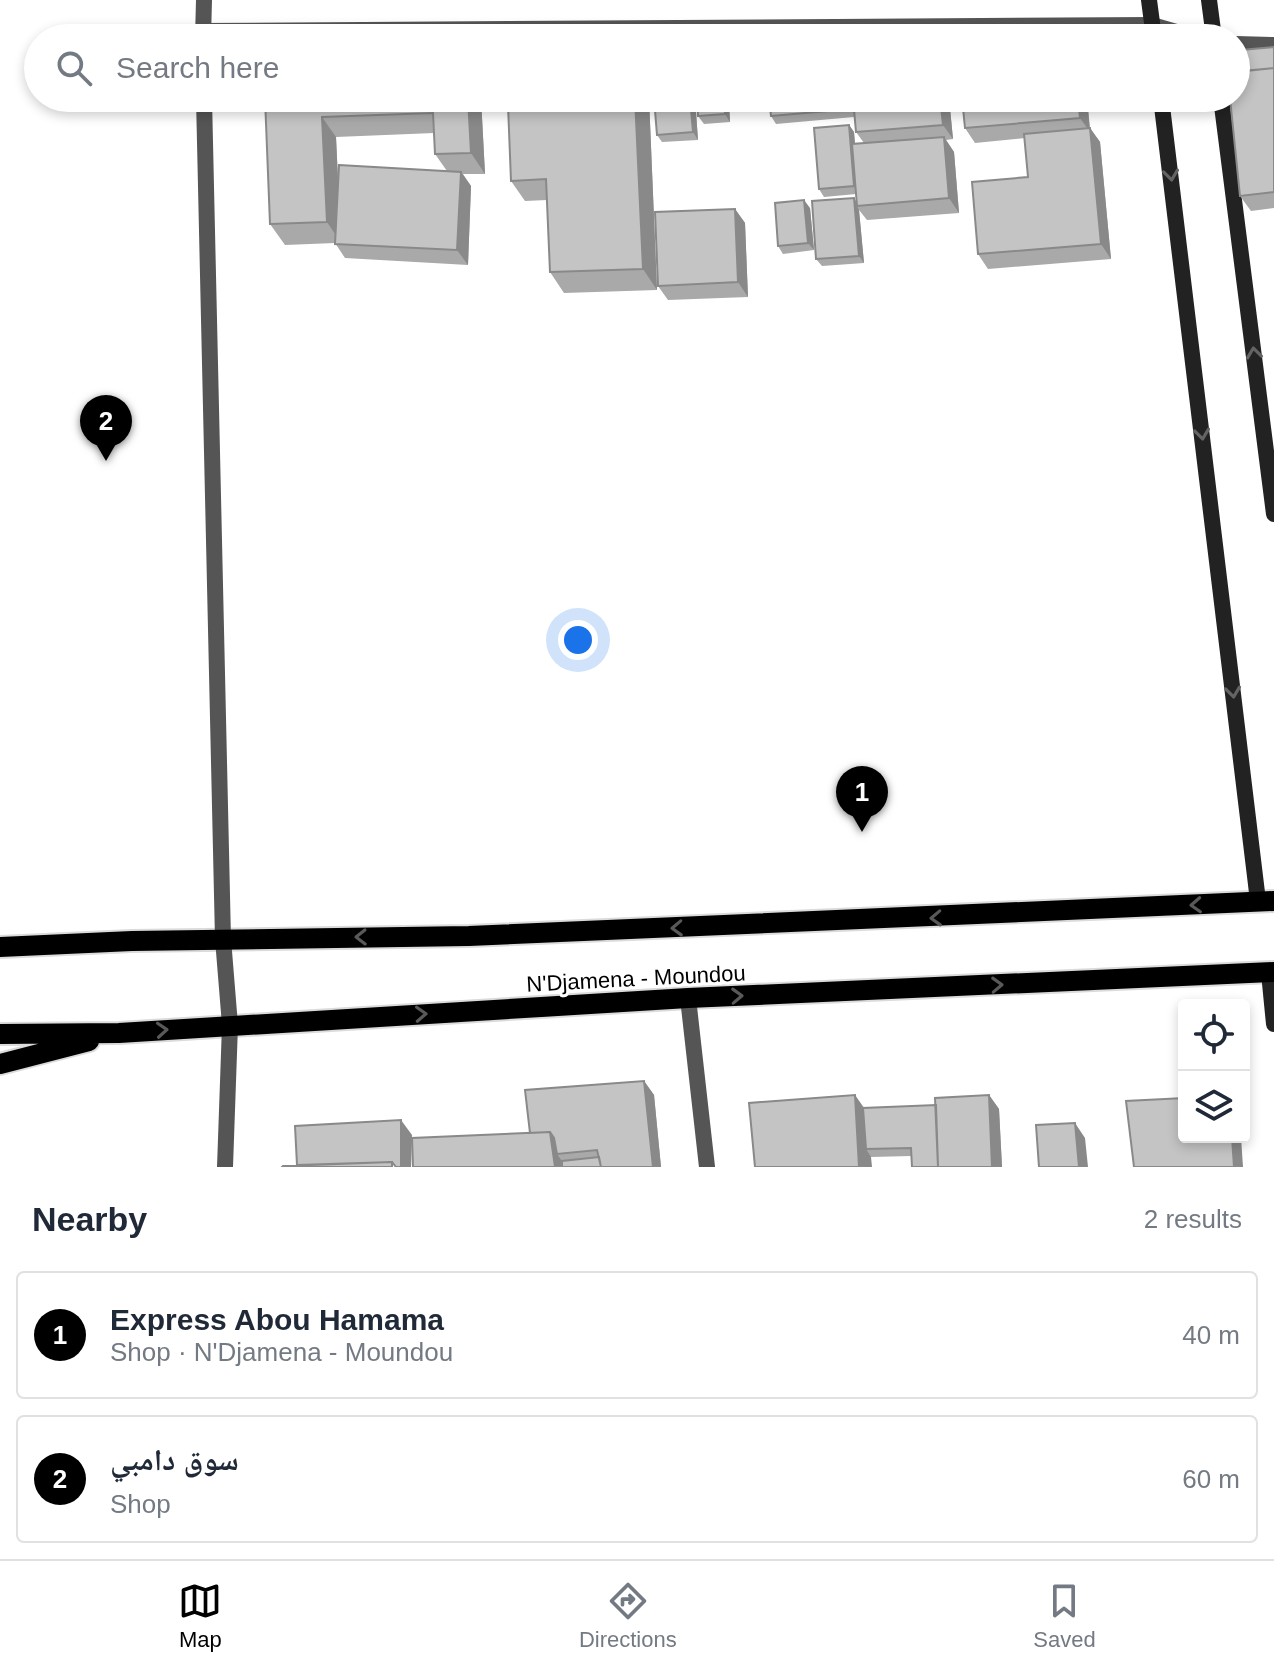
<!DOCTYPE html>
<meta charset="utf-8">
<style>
body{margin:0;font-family:Helvetica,"Noto Naskh Arabic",sans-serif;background:#f2f2f3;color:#1f2937}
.controls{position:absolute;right:24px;bottom:24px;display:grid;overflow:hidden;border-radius:8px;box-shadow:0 4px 12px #0003}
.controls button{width:72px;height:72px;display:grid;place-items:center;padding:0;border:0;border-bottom:2px solid #e0e1e3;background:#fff;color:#1f2937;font:40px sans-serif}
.you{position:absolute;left:578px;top:640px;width:28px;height:28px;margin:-20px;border:6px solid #fff;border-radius:50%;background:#1a73e8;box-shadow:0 0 0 12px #1a73e833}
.badge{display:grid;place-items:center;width:52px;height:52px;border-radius:50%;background:#000;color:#fff;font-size:26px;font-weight:700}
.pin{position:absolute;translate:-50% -66px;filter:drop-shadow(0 2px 4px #0008)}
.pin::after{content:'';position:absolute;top:42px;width:28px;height:24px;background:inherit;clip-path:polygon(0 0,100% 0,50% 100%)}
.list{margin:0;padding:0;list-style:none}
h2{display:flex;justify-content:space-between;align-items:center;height:104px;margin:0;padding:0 32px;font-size:34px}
h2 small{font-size:26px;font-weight:400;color:#747a83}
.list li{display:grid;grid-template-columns:52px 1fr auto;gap:24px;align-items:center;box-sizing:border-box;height:128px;margin:0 16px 16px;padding:0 16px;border:2px solid #e0e1e3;border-radius:8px}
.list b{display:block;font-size:30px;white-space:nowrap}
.list p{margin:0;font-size:26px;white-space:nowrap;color:#747a83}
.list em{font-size:26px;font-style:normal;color:#747a83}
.icon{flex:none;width:44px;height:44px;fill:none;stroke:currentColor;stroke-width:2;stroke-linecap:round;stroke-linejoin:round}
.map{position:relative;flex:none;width:1274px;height:1167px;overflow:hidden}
.search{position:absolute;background:#fff;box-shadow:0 4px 12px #0003;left:24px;right:24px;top:24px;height:88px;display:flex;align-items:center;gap:20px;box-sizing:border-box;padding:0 28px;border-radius:44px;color:#747a83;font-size:30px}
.sheet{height:392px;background:#fff}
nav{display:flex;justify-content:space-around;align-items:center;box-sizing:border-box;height:112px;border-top:2px solid #e0e1e3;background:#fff;font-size:22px;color:#747a83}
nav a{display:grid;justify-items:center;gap:4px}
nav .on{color:#000}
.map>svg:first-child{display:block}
</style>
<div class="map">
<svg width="1274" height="1167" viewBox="0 0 1274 1167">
<rect width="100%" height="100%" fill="#fff"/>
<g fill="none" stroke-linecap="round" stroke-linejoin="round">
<!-- primary casing -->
<g stroke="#dbdbdb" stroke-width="24">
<path id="primary" d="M0 947 132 941 469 936 1274 901
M0 1034 119 1033 688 998 1274 972
M0 1064 89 1041"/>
</g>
<!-- street -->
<path stroke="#555" stroke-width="16" d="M203 31 1152 25 1197 38
M203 38 204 0
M1236 44 1274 45
M204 98 223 939 230 1025 225 1167
M688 998 707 1167"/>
<!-- secondary -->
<path stroke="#222" stroke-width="16" d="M1149 0 1154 38
M1209 0 1214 38
M1161 98 1258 901
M1221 98 1274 514
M1269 973 1274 1024"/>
<!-- primary -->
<use href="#primary" stroke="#000" stroke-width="20"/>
</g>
<!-- wall -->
<path fill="#a9a9a9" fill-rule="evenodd" d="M1274 47V208L1251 211 1240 196Z
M265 98H481L485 174H463L471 186 468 265 345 258 335 243 285 245 270 224ZM434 133 435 154 447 171 338 180 336 137Z
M544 98H649L657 290 564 293 550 272 547 200 525 201 511 181 544 103Z
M654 98H695L698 140 662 142 657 135Z
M697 98H728L730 122 704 124 698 116Z
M735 98H766L767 110 741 112 736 105Z
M769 98H949L953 139 946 140 954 152 959 213 867 220 859 210 864 263 822 266 816 259 856 201V194L824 197 819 189 849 125 854 132 855 144 864 143 856 132 854 117 776 124 771 116Z
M1087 98 1090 128 1100 142 1111 259 988 269 978 254 1028 177 1025 138 975 143 965 128Z
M810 208 814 250 783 254 778 246Z
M735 209 745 223 748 297 668 300 658 286Z
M644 1081 654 1095 661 1167H413L530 1133Z
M989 1095 999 1109 1002 1167H912L911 1156 871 1157 755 1167 863 1108 936 1105Z"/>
<!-- shaded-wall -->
<path fill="#898989" d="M468 98H481L485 174 471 153Z
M635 98H649L657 290 643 269Z
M690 98H695L698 140 693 132Z
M724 98 729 99 730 122 725 114Z
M761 98H766L767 110 761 102Z
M850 98H855L856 117 851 109Z
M940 98H949L953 139 943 125Z
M1078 98H1087L1090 132 1080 118Z
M322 117 336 137 341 243 327 222Z
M849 125 854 132 859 194 854 186Z
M1090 128 1100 142 1111 259 1101 244Z
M944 137 954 152 959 213 949 198Z
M461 172 471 186 468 265 457 250Z
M854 198 859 206H857L859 210 864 263 859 256Z
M804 200 810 208 814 250 808 243Z
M735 209 745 223 748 297 738 282Z
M644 1081 654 1095 661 1167H653Z
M855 1095 869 1115 866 1149 871 1157 872 1167H859Z
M989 1095 999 1109 1002 1167H992Z
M401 1120 412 1135 411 1167H401Z
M1075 1123 1085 1138 1088 1167H1079Z
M550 1132 564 1152 557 1154 566 1167H555Z
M1232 1137H1241L1243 1167H1234Z"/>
<!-- building -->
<path fill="#c4c4c4" stroke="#898989" stroke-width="2" d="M1274 47V68L1242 71 1241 50Z
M1274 68V192L1240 196 1230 98H1236V72Z
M265 98H468L471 153 435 154 433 113 322 117 327 222 270 224Z
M544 98H635L643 269 550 272 546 179 511 181 508 105 544 103Z
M654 98H690L693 132 657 135Z
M697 98H724L725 114 698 116Z
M735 98H761V102L736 105Z
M769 98H850L851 109 771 116Z
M853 98H940L943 125 856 132Z
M962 98H1078L1080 118 965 128Z
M849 125 854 186 819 189 814 128Z
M1090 128 1101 244 978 254 972 182 1028 177 1024 134Z
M944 137 949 198 857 206 852 144Z
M339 165 461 172 457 250 335 244Z
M854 198 859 256 816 259 812 201Z
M804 200 808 243 778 246 775 203Z
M735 209 738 282 658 286 655 212Z
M644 1081 653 1167H601L597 1150 557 1154 554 1138 550 1132 530 1133 525 1090Z
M855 1095 859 1167H755L749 1103Z
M989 1095 992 1167H938L935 1098Z
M1184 1098V1137H1232L1234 1167H1134L1126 1101Z
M936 1105 938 1167H912L911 1148 866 1149 863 1108Z
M401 1120V1167H396L392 1162 297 1165 295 1126Z
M1075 1123 1079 1167H1039L1036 1125Z
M550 1132 555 1167H413L412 1138Z
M599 1157 601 1167H562V1161Z
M392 1162V1167H282L283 1166Z"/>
<!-- one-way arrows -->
<defs><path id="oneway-chevron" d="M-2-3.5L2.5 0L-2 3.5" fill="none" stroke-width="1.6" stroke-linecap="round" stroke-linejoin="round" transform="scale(2)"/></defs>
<g stroke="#646464">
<use href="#oneway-chevron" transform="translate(1171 175) rotate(83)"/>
<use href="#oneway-chevron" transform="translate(1254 353) rotate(-97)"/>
<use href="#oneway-chevron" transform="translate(1202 434) rotate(83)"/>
<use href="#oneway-chevron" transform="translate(1233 692) rotate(83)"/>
</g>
<g stroke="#595959">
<use href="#oneway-chevron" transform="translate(1196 905) rotate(177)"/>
<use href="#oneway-chevron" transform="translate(936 918) rotate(178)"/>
<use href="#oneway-chevron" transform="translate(677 928) rotate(178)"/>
<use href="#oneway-chevron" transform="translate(361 937) rotate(179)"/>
<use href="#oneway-chevron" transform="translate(997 985) rotate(-2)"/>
<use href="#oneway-chevron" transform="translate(737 996) rotate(-2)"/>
<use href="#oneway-chevron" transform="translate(421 1014) rotate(-3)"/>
<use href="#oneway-chevron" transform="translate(162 1030) rotate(-4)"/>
</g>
<g text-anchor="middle" stroke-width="6" stroke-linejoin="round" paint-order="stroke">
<!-- street labels -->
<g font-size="22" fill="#000" stroke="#fff">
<text transform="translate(636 978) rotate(-3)" y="8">N'Djamena - Moundou</text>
</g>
</g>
</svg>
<div class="controls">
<button><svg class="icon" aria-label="locate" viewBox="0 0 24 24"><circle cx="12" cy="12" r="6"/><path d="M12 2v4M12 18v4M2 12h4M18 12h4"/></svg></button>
<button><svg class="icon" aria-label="layers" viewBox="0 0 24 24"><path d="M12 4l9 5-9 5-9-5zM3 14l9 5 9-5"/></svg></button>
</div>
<div class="you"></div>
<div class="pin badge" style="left:862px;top:832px">1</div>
<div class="pin badge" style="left:106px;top:461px">2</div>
<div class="search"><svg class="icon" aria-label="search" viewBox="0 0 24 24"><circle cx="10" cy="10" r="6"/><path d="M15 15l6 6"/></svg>Search here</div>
</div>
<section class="sheet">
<h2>Nearby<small>2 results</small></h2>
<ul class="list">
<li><span class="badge">1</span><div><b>Express Abou Hamama</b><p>Shop · N'Djamena - Moundou</p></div><em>40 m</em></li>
<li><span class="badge">2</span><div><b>سوق دامبي</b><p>Shop</p></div><em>60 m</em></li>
</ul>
</section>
<nav>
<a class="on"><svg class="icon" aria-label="map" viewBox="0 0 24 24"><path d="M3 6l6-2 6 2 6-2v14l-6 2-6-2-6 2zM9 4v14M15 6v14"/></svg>Map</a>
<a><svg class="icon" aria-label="directions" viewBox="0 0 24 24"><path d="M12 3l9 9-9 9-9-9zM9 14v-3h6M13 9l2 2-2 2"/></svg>Directions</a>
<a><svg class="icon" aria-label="saved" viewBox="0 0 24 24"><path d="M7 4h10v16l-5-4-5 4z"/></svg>Saved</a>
</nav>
